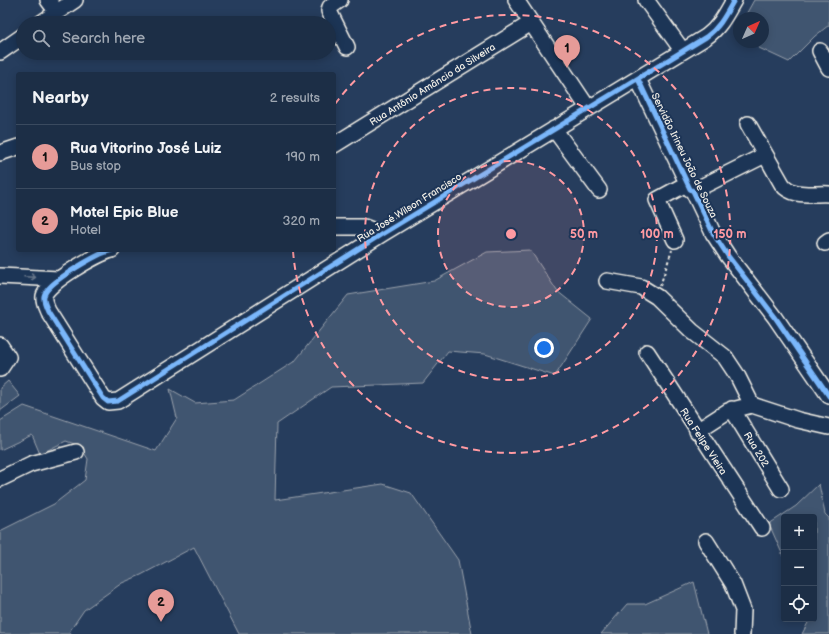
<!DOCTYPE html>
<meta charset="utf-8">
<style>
body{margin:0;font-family:"Balsamiq Sans",sans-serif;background:#25364d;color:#f1f3f6}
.controls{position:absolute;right:12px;bottom:12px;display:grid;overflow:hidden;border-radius:4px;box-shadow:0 2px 10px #0003}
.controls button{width:36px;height:36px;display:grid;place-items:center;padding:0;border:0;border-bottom:1px solid #3a4a5f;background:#1c2e46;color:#f1f3f6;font:20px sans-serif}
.compass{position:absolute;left:733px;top:12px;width:36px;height:36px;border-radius:50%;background:#1c2e46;box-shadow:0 2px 10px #0003;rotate:45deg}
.you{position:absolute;left:544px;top:348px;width:14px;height:14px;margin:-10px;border:3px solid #fff;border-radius:50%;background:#1a73e8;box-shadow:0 0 0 6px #1a73e833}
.badge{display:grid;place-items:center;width:26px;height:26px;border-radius:50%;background:#e69b98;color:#111;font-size:13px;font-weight:700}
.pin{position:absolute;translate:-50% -33px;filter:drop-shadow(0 1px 2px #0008)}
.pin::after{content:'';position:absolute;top:21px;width:14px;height:12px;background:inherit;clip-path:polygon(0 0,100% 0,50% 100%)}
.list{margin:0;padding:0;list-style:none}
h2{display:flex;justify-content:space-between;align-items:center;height:52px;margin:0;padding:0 16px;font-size:17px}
h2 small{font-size:13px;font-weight:400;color:#a0a8b3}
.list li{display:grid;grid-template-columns:26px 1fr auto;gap:12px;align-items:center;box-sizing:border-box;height:64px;padding:0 16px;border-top:1px solid #3a4a5f}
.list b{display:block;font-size:15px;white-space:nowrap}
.list p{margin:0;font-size:13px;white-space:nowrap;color:#a0a8b3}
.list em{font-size:13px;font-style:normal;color:#a0a8b3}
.icon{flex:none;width:22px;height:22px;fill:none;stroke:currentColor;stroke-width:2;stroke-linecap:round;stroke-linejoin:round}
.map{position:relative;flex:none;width:829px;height:634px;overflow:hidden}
.search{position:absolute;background:#1c2e46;box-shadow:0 2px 10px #0003;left:16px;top:16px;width:320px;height:44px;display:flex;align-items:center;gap:10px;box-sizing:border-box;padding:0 14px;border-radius:22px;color:#a0a8b3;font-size:15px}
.panel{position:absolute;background:#1c2e46;box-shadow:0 2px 10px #0003;left:16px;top:72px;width:320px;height:180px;border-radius:4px}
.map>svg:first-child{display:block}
</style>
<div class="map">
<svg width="829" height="634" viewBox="0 0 829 634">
<rect width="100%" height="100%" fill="#263d5d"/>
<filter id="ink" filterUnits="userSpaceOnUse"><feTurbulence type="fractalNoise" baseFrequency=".025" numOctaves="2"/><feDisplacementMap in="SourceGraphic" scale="8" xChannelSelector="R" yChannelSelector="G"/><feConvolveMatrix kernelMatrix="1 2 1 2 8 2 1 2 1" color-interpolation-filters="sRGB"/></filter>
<g filter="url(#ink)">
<!-- green -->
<path fill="#40546f" stroke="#9aa2ac" d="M754 0H829V25L815 36 789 62 759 48 753 42H763V18H744Z
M530 250 557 291 592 319 555 376 485 354 448 351 423 383 331 387 277 424 275 500 383 484 411 493 458 560 472 634H239L194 547 141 575 122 583 84 610 69 632 72 634H0V531L54 504 85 480 88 459 80 446 66 441 40 454 32 435 0 450V421L24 406 156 451 177 418 170 389 195 403 234 400 295 361 348 295 434 281 487 252Z
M8 381 20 396 0 411V388Z
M819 484 825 514 829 518V634H802L810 619H814V517H784V558L769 524 796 506Z
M694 582 707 634H601L627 604H645Z"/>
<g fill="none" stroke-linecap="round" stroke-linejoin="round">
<!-- minor casing -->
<g stroke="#f4f1e8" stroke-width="18">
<path id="minor" d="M48 0 57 12
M340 0 330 7 329 11 347 47
M516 0 588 108
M646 0 682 50
M41 23 75 0
M820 51 829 68
M0 52 23 36
M638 79 690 189 693 191 713 233 728 256 775 317 829 396
M748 124 782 184C792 198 814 193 829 194
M554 129 599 190
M334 145 531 23
M0 153 18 147
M693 191 765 155
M334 227H364L382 234
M675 240 657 200 688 183
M825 243 829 240
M112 250C99 253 47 282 44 296 43 301 46 306 48 311L103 398 108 402 118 401 382 234 706 37C720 27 726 14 734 0
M0 276 59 279
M607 281 641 287 657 297 692 331 725 357 737 375 752 405
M0 345 8 357 0 369
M647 352 762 528
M732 409 781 489
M697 431 728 411 752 405 798 420 829 427
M0 479 31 464 76 452
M706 541 733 584 743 610 742 634"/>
</g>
<!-- path -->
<path stroke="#f4f1e8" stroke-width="2" stroke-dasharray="3 3" stroke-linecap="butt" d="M660 286 672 250"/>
<!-- minor -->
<use href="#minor" stroke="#1d3557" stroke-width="15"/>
<!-- cycleway casing -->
<g stroke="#1d3557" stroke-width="8">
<path id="cycleway" d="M638 79 690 189 693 191 713 233 728 256 775 317 829 396
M112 250C99 253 47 282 44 296 43 301 46 306 48 311L103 398 108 402 118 401 382 234 706 37C720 27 726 14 734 0"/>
</g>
<!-- cycleway -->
<use href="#cycleway" stroke="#7ab7fb" stroke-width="5"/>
</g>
<!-- one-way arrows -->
<defs><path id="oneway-shaft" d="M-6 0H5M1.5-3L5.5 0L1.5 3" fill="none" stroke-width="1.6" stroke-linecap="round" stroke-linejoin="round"/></defs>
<use stroke="#68778a" href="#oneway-shaft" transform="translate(30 277) rotate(3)"/>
</g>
<!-- distance rings -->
<circle cx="511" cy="234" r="73" fill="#ff9aa2" fill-opacity=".12"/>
<g fill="none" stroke="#ff9aa2" stroke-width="2" stroke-dasharray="7 5">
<circle cx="511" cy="234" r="73"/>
<circle cx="511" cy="234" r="146"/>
<path d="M335 104A219 219 0 1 1 293 251"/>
</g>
<g text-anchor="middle" stroke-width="4" stroke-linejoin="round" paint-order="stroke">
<!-- street labels -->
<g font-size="10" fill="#f4f1e8" stroke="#1d3557">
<text transform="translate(432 84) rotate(-32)" y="4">Rua Antônio Amâncio da Silveira</text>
<text transform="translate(685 155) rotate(64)" y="4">Servidão Irineu João de Souza</text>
<text transform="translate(409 207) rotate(-32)" y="4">Rua José Wilson Francisco</text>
<text transform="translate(704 441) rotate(57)" y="4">Rua Felipe Vieira</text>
<text transform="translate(757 449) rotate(59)" y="4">Rua 202</text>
</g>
</g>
<circle cx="511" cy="234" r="6" fill="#ff9aa2" stroke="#1d3557" stroke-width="2"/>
<g font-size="12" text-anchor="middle" font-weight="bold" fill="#ff9aa2" stroke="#1d3557" stroke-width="4" stroke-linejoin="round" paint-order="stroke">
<text x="584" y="238">50 m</text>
<text x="657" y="238">100 m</text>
<text x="730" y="238">150 m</text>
</g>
</svg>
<div class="controls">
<button>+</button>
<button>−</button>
<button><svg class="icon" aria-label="locate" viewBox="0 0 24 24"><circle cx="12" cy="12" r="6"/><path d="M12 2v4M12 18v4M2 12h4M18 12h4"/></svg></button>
</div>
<svg class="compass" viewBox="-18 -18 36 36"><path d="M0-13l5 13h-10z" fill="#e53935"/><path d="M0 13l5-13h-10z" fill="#a0a8b3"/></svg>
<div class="you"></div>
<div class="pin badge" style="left:567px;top:68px">1</div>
<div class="pin badge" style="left:161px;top:622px">2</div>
<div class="search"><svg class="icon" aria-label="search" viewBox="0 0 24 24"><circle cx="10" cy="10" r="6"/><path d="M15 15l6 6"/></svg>Search here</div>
<section class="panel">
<h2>Nearby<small>2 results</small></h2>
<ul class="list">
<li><span class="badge">1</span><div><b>Rua Vitorino José Luiz</b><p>Bus stop</p></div><em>190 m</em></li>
<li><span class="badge">2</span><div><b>Motel Epic Blue</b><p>Hotel</p></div><em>320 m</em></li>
</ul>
</section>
</div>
